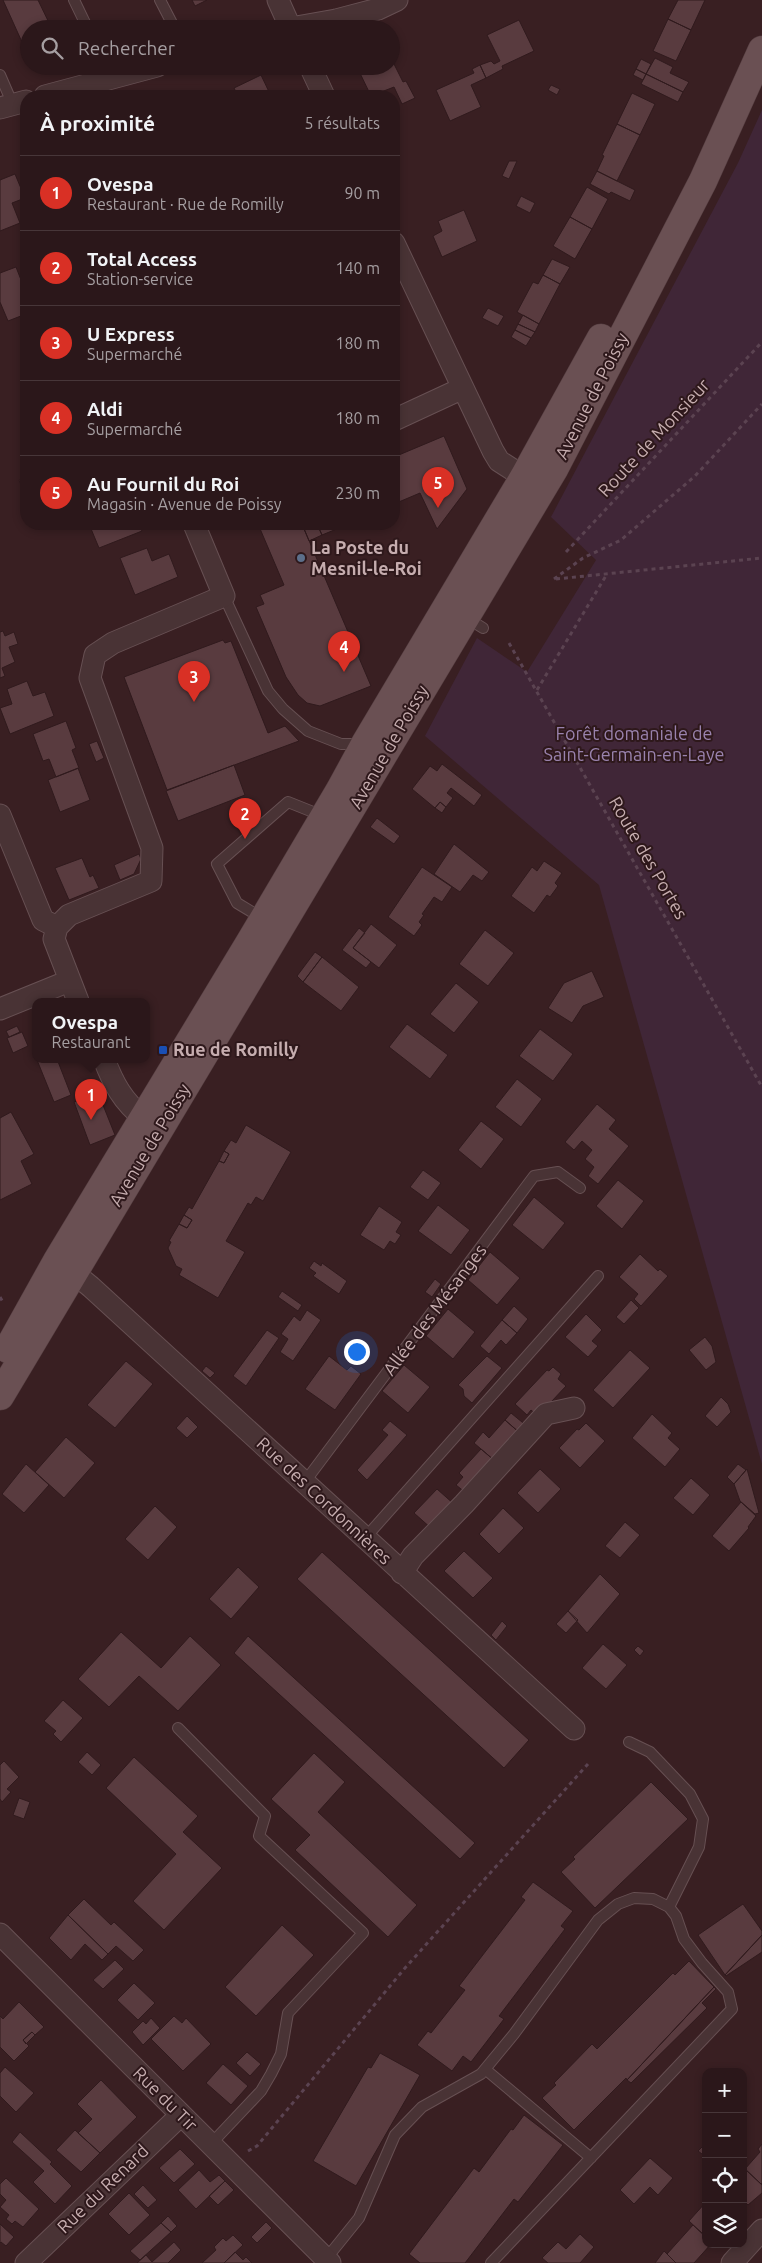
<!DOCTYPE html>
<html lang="fr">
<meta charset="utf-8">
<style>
body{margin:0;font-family:Ubuntu,sans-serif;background:#332023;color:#f1f3f6}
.controls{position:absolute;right:15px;bottom:15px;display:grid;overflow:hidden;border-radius:10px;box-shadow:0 2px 8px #0003}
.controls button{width:45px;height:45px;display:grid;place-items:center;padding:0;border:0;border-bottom:1px solid #473639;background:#2b171a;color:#f1f3f6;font:25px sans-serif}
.you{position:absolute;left:356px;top:1351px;width:18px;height:18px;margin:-12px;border:4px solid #fff;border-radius:50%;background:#1a73e8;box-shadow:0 0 0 8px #1a73e833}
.badge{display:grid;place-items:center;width:32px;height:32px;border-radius:50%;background:#d93025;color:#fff;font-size:16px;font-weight:700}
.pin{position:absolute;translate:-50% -41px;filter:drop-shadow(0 1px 2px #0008)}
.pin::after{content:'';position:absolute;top:26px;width:18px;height:15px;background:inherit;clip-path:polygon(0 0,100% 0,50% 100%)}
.popup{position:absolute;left:32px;top:998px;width:118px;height:65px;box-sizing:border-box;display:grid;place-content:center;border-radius:10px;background:#2b171a;filter:drop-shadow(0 1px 4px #0005);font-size:16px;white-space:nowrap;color:#a69fa2}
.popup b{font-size:19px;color:#f1f3f6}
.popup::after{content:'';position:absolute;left:50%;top:100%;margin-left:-10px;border:10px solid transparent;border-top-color:#2b171a}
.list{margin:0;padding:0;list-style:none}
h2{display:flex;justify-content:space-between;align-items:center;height:65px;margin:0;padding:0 20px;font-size:21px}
h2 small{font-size:16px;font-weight:400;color:#a69fa2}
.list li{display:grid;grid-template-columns:32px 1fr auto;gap:15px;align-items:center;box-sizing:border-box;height:75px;padding:0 20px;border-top:1px solid #473639}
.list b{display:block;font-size:19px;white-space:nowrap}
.list p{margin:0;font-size:16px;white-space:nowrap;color:#a69fa2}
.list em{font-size:16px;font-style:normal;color:#a69fa2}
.icon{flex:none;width:28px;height:28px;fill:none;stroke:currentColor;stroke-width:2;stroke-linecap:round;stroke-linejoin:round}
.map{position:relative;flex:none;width:762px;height:2263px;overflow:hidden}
.search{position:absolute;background:#2b171a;box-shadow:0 2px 8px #0003;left:20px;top:20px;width:380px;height:55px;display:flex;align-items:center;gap:12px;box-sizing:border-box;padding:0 18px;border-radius:28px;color:#a69fa2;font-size:19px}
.panel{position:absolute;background:#2b171a;box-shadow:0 2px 8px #0003;left:20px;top:90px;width:380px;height:440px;border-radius:20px}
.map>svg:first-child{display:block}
</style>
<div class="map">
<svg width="762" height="2263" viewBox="0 0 762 2263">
<rect width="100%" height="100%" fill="#391f22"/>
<!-- green -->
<path fill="#402637" d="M762 110V1464L599 885 425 736 477 638 527 672 596 560 551 517 738 163Z"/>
<!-- building -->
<path fill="#593b3f" stroke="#301a1d" d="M3 0H38L52 29H29V50L26 51Z
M192 0H207L195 6Z
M678 0H705L691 30 668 19Z
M668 19 691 30 676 61 653 51Z
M519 20 534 51 502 66 503 69 486 78 480 65 491 61 494 64 500 61 487 35Z
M391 58 403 82 406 81 415 98 402 104 394 87 371 96 357 67 391 66Z
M655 58 673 67 670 73 689 82 683 92 646 74Z
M641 59 651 64 646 74 636 69Z
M480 65 486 78 471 85 481 107 450 121 436 90 474 73 472 69Z
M636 69 646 74 643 80 633 75Z
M646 74 683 92 678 102 641 84Z
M261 75 271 96H238L234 88Z
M551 85 560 89 557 95 548 90Z
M632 93 655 104 640 135 617 124Z
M617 124 640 135 617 181 597 171 604 156 602 155Z
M509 161H517L509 179 502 176Z
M597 171 635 190 630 201 611 192 609 194 590 184Z
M15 174 25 198 12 203 20 223 0 231V180Z
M587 187 608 199 592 229 570 217Z
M521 196 535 203 530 213 516 206Z
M464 210 477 241 442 257 433 236 442 231 438 221Z
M570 217 592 229 575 259 553 246Z
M552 259 570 267 560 284 543 275Z
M16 267 23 285 26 284V314L8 321 0 302V273Z
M543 275 560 284 539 324 517 312 533 282 538 284Z
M488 308 504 316 498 326 482 318Z
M523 315 539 324 535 332 518 324Z
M518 324 535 332 531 338 515 330Z
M515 330 531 338 526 346 511 337Z
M444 436 467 489 437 529 420 493 394 504V457Z
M26 477V498L19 480Z
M89 524H139L142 531 99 548Z
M258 524H302L371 686 320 706 307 703 298 695 286 677 256 607 264 604 260 595 284 585Z
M302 524H317L322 535 309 541Z
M317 524H349L322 535Z
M147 548 152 561 169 554 178 577 135 595 120 558Z
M3 631 5 636 14 632 18 644 9 647 15 662 2 668 5 676 0 678V632Z
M223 640 225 643 231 641 268 733 285 726 299 741 167 790 124 677Z
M27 681 33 696 45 692 54 716 10 734 0 708 12 704 7 689Z
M66 721 76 748 72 750 79 768 56 777 49 759 43 761 33 734Z
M97 741 104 758 96 762 89 744Z
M442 764 482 795 474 806 451 788 447 793 453 798 446 807 440 802 435 808 412 789 430 766 437 771Z
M234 765 245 795 178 821 166 791Z
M78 768 90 800 60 812 48 780Z
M440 802 446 807 442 813 435 808Z
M377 818 400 836 394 844 370 827Z
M454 844 489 872 482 881 473 875 460 892 434 874Z
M139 854 141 859 134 874 120 880 114 865Z
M82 858 90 877 93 875 99 888 69 900 55 868Z
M544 861 562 873 555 883 558 886 550 897 547 895 534 913 511 896 532 867 537 871Z
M422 867 452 887 442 902 434 897 422 914 424 915 419 922 422 925 414 936 388 917Z
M371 924 397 945 379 968 353 948Z
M359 928 365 933 353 948 371 962 366 968 342 950Z
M485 930 514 953 488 986 459 964Z
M315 952 322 957 303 982 297 976Z
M322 957 359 987 341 1011 303 982Z
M592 971 604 997 583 1006 572 1023 548 1008 564 983Z
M456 983 479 1002 454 1033 430 1014Z
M407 1024 448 1055 430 1079 389 1047Z
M17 1026 20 1032 9 1037 6 1031Z
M540 1029 573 1054 553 1081 519 1056Z
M22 1032 28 1046 13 1053 7 1038Z
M57 1059 71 1095 54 1102 37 1060Z
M517 1079 542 1099 521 1127 495 1107Z
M96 1094 98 1100H101L115 1135 90 1145 74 1102Z
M597 1104 616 1120 609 1129 629 1146 598 1184 588 1176 594 1167 585 1159 592 1150 582 1141 574 1150 565 1142Z
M11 1112 34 1154 21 1161 32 1184 0 1200V1118Z
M481 1121 504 1139 481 1169 458 1150Z
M246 1125 291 1152 263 1201 256 1197 251 1205 248 1203 226 1241 245 1252 218 1298 179 1275 182 1269 176 1266 168 1248 171 1242 169 1241 179 1224 187 1228 192 1220 184 1215 189 1207 192 1209 219 1161 224 1163 229 1154 224 1151 231 1140 236 1143Z
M224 1151 229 1154 224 1163 219 1161Z
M423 1170 441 1183 428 1200 410 1187Z
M618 1180 644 1201 622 1229 596 1206Z
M534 1197 565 1223 543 1250 512 1225Z
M438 1205 470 1230 451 1255 418 1231Z
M379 1206 402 1222 396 1232 401 1235 395 1244 390 1241 384 1250 360 1235Z
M184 1215 192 1220 187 1228 179 1224Z
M490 1252 520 1278 497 1305 468 1280Z
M640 1254 658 1271 660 1269 668 1276 641 1306 634 1299 638 1294 619 1277Z
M314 1261 321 1266 322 1263 347 1281 339 1294 313 1276 316 1273 309 1268Z
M435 1279 441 1284 432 1297 425 1292Z
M282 1291 302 1305 298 1311 278 1297Z
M631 1300 639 1308 624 1324 616 1317Z
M514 1306 528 1319 517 1333 502 1320Z
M448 1309 475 1332 453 1359 426 1336Z
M307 1310 321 1320 293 1361 280 1352 288 1339 281 1334 294 1316 300 1321Z
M586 1314 602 1330 592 1341 598 1346 588 1357 565 1337Z
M502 1320 517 1333 506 1345 501 1340 489 1354 480 1346Z
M267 1330 279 1338 246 1386 233 1376Z
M705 1337 712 1346 716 1362 706 1370 689 1350Z
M630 1350 650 1368 613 1408 593 1390Z
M329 1356 347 1370 351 1366 361 1374 335 1410 305 1389Z
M487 1356 502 1368 472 1403 464 1396 463 1389 458 1385Z
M126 1361 153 1384 115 1428 87 1405Z
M404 1365 430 1387 408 1413 382 1391Z
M206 1366 215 1373 210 1378 202 1371Z
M553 1367 561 1374 558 1379 566 1386 538 1416 531 1410 527 1415 515 1404 547 1370 549 1371Z
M721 1397 728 1404 731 1412 717 1427 705 1416Z
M511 1413 528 1427 521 1434 505 1420Z
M652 1414 672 1433 668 1438 680 1449 665 1467 632 1438Z
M187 1416 198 1427 187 1438 176 1428Z
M505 1420 521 1434 495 1461 474 1443 483 1432 489 1438Z
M390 1421 407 1435 367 1480 357 1470 388 1435 382 1430Z
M586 1423 605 1441 580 1468 559 1448 577 1429 579 1430Z
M66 1437 95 1463 64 1498 35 1472Z
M481 1449 495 1461 466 1493 456 1485 463 1477 459 1473Z
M26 1464 49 1485 24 1513 2 1494Z
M738 1464 746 1470 734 1484 727 1477Z
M540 1469 561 1489 538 1513 517 1493Z
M747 1469 759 1513 755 1514 740 1501 734 1484Z
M691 1478 710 1495 693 1515 673 1498Z
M437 1489 455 1505 432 1529 414 1513Z
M741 1502 756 1516 748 1527 749 1528 729 1551 712 1536Z
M155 1506 177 1527 148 1560 125 1539Z
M503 1508 524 1528 499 1554 479 1534Z
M625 1522 640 1535 620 1558 605 1546Z
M464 1551 493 1578 473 1598 444 1571Z
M322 1552 529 1740 504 1768 297 1579Z
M238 1567 259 1587 231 1619 209 1599Z
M600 1574 620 1594 587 1633 568 1611Z
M568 1611 578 1620 566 1633 556 1624Z
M502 1621 507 1626 496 1640 491 1635Z
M121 1632 161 1668 190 1636 221 1665 178 1711 139 1676 109 1707 78 1679Z
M248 1636 475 1843 460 1859 234 1653Z
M603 1644 627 1665 606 1689 582 1668Z
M638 1646 644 1651 640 1656 634 1650Z
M63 1700 83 1718 61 1742 53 1734 56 1731 44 1721Z
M87 1752 101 1765 92 1775 78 1762Z
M314 1753 345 1782 318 1812 417 1905 388 1937 295 1850 310 1835 271 1799Z
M134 1757 198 1816 183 1832 222 1868 164 1930 133 1901 176 1854 106 1788Z
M4 1761 19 1777 7 1789 11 1792 2 1802 0 1799V1765Z
M651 1782 688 1819 595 1908 561 1872 575 1859 573 1857Z
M19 1798 30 1802 24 1819 13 1815Z
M533 1882 573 1911 561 1926 565 1929 499 2016 504 2019 471 2062 463 2056 452 2071 417 2045 428 2031 431 2033 465 1990 459 1986 525 1900 521 1897Z
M84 1899 111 1925 114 1922 144 1950 133 1961 116 1946 108 1954 68 1915Z
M743 1904 762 1931V1935L725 1975 698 1935Z
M68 1915 108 1954 102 1960 85 1944 71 1960 49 1938Z
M282 1925 314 1955 256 2016 225 1987Z
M762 1935V1952L726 1976 725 1975Z
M115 1960 124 1969 103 1989 93 1980Z
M689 1961 714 1987 627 2080 626 2078 574 2130 542 2098 556 2085 554 2083 592 2044 597 2049 673 1973 675 1975Z
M134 1983 155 2003 138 2020 117 2000Z
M714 1987 716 1989 702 2003 707 2008 631 2083 627 2080Z
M19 2002 44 2027 35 2035 32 2032 23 2040 29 2046 14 2061 0 2047V2016L3 2019Z
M174 2016 182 2023 186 2018 211 2044 183 2071 151 2039Z
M151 2018 160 2028 143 2045 132 2032 143 2021 146 2024Z
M32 2032 35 2035 26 2044 23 2040Z
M247 2052 261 2064 250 2076 236 2063Z
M380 2053 420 2075 356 2186 313 2161 368 2067 371 2068Z
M223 2064 248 2086 231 2105 206 2083Z
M5 2067 34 2093 16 2112 0 2096V2073Z
M101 2080 137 2117 100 2153 78 2133 92 2119 77 2104Z
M524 2115 563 2145 518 2202 514 2199 465 2263H420L409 2254 474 2168 479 2172 511 2129 513 2130Z
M75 2130 100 2153 81 2172 56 2150Z
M20 2132 52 2162 50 2164 72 2186 55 2204 33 2182 44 2171 12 2142Z
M706 2143V2157L698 2151Z
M762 2144V2183L761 2184 745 2169 760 2152 758 2149Z
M180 2149 195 2164 174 2183 159 2168Z
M650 2158 673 2178 658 2195 650 2187 634 2204 620 2190Z
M743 2167 762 2185V2193L748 2205 743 2200Z
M199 2170 210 2182 219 2175 225 2181 196 2209 178 2190Z
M6 2178 39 2209 23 2227 15 2221 12 2224 6 2219 9 2215 0 2207 6 2200 0 2194V2184Z
M225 2181 234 2190 218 2205 209 2196Z
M143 2185 157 2200 148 2208 134 2194Z
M129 2193 150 2215 129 2235 108 2214Z
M706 2202V2237L689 2221Z
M168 2216 177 2226 171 2232 161 2223Z
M266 2222 272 2228 257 2243 251 2237Z
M161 2223 171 2232 140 2260 130 2251Z
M0 2224 14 2237 6 2246 1 2242 0 2243Z
M693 2225 706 2237V2244H711L694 2263H676L667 2254Z
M580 2234 594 2247 580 2263H548L542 2258 558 2242 566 2249Z
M233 2235 243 2245 224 2263H202L216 2250 214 2247 223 2238 226 2241Z
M174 2242 181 2250 168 2263H137L146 2255 152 2262Z
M664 2251 676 2263H655Z
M235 2252 243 2260 246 2257 252 2263H224Z"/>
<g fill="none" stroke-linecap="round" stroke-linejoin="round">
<!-- service casing -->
<g stroke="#675053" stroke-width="12">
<path id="service" d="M74 0 88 29
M160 0 175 29
M0 75 13 105
M224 596 268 691 283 709 308 731 341 744H361
M467 618 483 628
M262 918 237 903 217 864 288 802 323 816
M304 1483 534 1176 558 1172 580 1188
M366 1537 598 1276
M178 1728 265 1816 259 1836 363 1933 288 2013 281 2054 271 2074 261 2091 210 2145
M629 1742 650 1752 690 1794 703 1819 699 1847 669 1907
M485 2069 591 2158
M326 2259 359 2218 395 2135 422 2107 481 2074 514 2034 598 1920 618 1904 634 1898 653 1899 669 1907 676 1916 684 1939 702 1963 728 1992 732 2009 491 2263"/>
</g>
<!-- minor casing -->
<g stroke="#675053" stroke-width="23">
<path id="minor" d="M278 0 291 29
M285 29 336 20 378 9 397 0
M310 66 324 96
M45 96 157 66
M0 108 26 101
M394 243 493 451 499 461 524 477
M394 420 463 388
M0 815 43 920 57 927
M78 1001 54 939 57 927 69 915 151 881 152 848 90 678 95 655 113 643 224 596 194 524
M0 1009 69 981
M104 1059C113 1083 123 1102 144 1118
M74 1273 91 1287 574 1729
M402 1573 413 1556 464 1504 546 1414 574 1408
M0 1934 330 2263
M26 2263 181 2115
M732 2263 762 2230"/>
</g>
<!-- primary casing -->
<g stroke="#533c3f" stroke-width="29">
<path id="primary" d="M8 1349 57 1261 250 942 340 790 365 744 524 477 601 338
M0 1396 554 469 703 181 762 50"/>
</g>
<!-- path -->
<path stroke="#5b4351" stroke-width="3" stroke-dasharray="4 4" stroke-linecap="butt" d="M566 552 762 342
M554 579 583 558 621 540 695 476 762 404
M556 579 762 558
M509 643 762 1087
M537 690 607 574
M0 1297 4 1304
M248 2151 257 2146 405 1968 588 1764"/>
<!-- service -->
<use href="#service" stroke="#493335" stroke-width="10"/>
<!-- minor -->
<use href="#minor" stroke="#493335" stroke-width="21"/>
<!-- primary -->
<use href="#primary" stroke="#6a5053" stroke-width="28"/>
</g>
<!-- markers -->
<circle fill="#5c6f8a" stroke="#2e181b" stroke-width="2" cx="301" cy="558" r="5"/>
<rect fill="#1a4fb4" stroke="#2e181b" stroke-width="2" x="158" y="1045" width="10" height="10" rx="2.5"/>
<g text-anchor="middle" stroke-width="4" stroke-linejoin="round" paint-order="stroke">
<!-- street labels -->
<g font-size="18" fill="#c6adaf" stroke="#2e181b">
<text transform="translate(592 396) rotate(-63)" y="6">Avenue de Poissy</text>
<text transform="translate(654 438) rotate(-47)" y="6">Route de Monsieur</text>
<text transform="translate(389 747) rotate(-60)" y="6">Avenue de Poissy</text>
<text transform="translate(648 858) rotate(60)" y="6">Route des Portes</text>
<text transform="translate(150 1145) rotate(-59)" y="6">Avenue de Poissy</text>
<text transform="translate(435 1310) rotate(-53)" y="6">Allée des Mésanges</text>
<text transform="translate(324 1501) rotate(43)" y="6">Rue des Cordonnières</text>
<text transform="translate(165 2099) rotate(45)" y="6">Rue du Tir</text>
<text transform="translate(103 2189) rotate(-44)" y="6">Rue du Renard</text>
</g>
<!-- poi labels -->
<g font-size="18" font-weight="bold" fill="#c6adaf" stroke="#2e181b" text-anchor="start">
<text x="311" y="554">La Poste du<tspan x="311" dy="21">Mesnil-le-Roi</tspan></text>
<text x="173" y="1056">Rue de Romilly</text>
</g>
<!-- park labels -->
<g font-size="18" fill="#9982ad" stroke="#2e181b">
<text x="634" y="740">Forêt domaniale de<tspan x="634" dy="21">Saint-Germain-en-Laye</tspan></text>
</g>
</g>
</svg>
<div class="controls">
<button>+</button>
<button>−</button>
<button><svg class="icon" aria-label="locate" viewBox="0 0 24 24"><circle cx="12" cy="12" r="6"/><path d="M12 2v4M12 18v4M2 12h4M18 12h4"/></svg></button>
<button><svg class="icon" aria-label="layers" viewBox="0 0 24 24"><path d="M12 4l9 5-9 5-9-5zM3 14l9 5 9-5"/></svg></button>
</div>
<div class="you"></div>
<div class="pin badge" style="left:91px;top:1120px">1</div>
<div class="popup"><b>Ovespa</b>Restaurant</div>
<div class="pin badge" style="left:245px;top:839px">2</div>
<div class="pin badge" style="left:194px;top:702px">3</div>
<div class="pin badge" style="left:344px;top:672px">4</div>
<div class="pin badge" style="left:438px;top:508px">5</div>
<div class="search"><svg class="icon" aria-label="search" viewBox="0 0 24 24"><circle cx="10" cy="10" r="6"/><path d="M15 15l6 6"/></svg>Rechercher</div>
<section class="panel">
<h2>À proximité<small>5 résultats</small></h2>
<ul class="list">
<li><span class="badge">1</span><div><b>Ovespa</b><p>Restaurant · Rue de Romilly</p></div><em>90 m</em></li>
<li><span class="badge">2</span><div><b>Total Access</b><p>Station-service</p></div><em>140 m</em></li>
<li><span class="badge">3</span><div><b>U Express</b><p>Supermarché</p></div><em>180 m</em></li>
<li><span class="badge">4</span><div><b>Aldi</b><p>Supermarché</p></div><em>180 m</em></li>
<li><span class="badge">5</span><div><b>Au Fournil du Roi</b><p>Magasin · Avenue de Poissy</p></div><em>230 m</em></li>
</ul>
</section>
</div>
